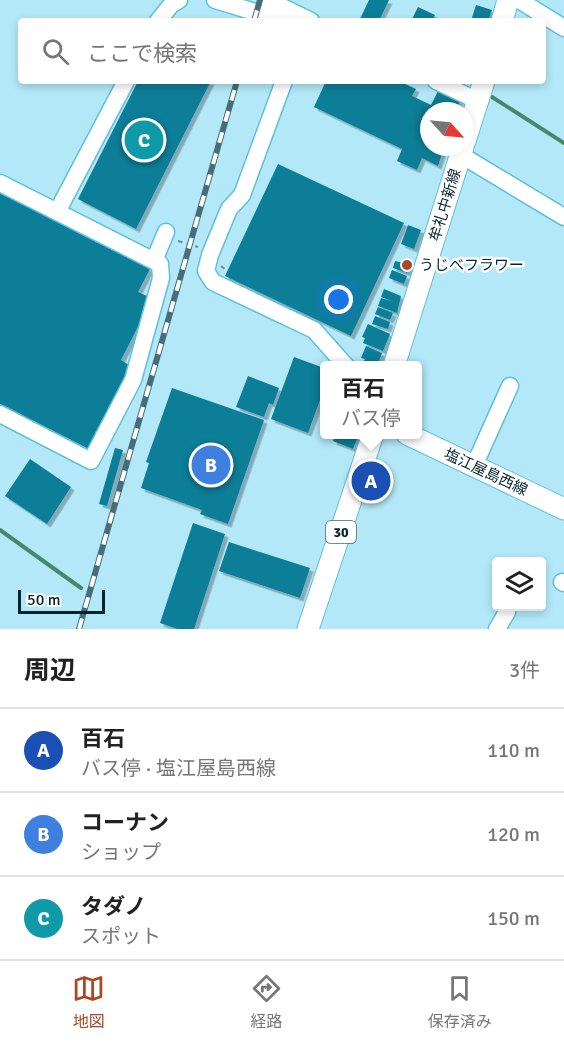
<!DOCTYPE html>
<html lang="ja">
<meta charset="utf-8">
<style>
body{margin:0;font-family:Signika,"Noto Sans JP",sans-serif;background:#f2f2f2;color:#222}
.controls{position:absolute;right:18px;bottom:18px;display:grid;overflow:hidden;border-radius:6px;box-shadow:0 3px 9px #0003}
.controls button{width:54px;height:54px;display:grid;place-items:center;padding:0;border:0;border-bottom:2px solid #e0e0e0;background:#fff;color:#222;font:30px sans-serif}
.compass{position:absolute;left:420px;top:102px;width:54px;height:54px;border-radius:50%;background:#fff;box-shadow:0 3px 9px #0003;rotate:117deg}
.scale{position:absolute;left:18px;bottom:15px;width:87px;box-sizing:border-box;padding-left:6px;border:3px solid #04232b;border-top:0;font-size:16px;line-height:21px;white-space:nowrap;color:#04232b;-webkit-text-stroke:4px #fff;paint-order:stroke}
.you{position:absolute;left:339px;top:300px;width:21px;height:21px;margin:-15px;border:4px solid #fff;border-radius:50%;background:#1a73e8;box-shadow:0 0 0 9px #1a73e833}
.badge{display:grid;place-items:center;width:39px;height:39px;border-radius:50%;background:#ad4623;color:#fff;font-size:20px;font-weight:700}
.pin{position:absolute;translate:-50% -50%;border:3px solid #fff;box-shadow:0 2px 6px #0006}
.popup{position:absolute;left:320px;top:361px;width:102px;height:78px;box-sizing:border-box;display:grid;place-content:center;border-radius:6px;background:#fff;filter:drop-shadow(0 2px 4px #0005);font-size:20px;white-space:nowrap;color:#767676}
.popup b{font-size:22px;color:#222}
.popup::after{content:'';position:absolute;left:50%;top:100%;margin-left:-12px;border:12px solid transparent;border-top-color:#fff}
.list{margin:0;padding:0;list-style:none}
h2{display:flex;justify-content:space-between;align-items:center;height:78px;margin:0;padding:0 24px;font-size:26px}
h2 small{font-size:20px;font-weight:400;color:#767676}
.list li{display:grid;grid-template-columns:39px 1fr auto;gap:18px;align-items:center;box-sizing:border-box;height:84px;padding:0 24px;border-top:2px solid #e0e0e0}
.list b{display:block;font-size:22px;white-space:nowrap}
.list p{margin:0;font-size:20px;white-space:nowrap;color:#767676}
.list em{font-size:20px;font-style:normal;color:#767676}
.icon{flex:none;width:33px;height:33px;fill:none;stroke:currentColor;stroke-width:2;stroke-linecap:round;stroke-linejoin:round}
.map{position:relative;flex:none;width:564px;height:629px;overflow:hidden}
.search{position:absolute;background:#fff;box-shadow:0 3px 9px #0003;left:18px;right:18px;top:18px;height:66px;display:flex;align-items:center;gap:15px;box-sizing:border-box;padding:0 21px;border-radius:6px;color:#767676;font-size:22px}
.sheet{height:330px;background:#fff}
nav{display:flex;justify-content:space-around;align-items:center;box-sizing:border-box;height:84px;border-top:2px solid #e0e0e0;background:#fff;font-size:16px;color:#767676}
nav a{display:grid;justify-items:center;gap:3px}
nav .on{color:#ad4623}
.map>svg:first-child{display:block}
</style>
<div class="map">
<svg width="564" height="629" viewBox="0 0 564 629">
<defs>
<filter id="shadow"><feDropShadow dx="3.5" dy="3.5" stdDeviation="0" flood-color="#0004"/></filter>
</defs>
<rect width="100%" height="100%" fill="#b3e8f8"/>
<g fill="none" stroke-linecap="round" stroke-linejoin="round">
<!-- stream -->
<path stroke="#46886b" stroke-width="4" d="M492 97 564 143
M0 530 81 588"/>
</g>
<!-- building -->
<path fill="#097e97" filter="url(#shadow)" d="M369 0H389L379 21H359Z
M476 5 492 10 488 21H471Z
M418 7 435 15 432 21H411Z
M138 81H211L136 229 78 199Z
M326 81 336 84 338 81H399L416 89 412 96 431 105 438 91 460 101 456 111H429V147H444L438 166 422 158 417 170 397 161 402 149 314 107Z
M278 164 404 223 351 336 225 276Z
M0 193 150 269 138 292 149 297 148 307 121 360 132 367 89 449 0 404Z
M408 225 421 230 414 249 401 244Z
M405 258 412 261 407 273 393 268 395 261 403 263Z
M392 270 407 276 404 284 389 278Z
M384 289 401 296 397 313 378 306 381 298 394 302 381 297Z
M378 307 393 313 390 320 375 314Z
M375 316 390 322 388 329 372 324Z
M368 324 390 334 383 351 363 343 365 338 362 337Z
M366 346 382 353 377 366 363 362 365 359 361 358Z
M294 357 324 368V389L308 433 271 419Z
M248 376 279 388 273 405 269 403 264 417 236 407Z
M172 388 264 420 228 524 200 514 202 510 141 488 149 463 146 462Z
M336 434H359L353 449 333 441Z
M115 448 123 450 107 506 99 504Z
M30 459 71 487 47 524 5 496Z
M193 523 225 534 194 629H178L160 623Z
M229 542 310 568 300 598 219 571Z"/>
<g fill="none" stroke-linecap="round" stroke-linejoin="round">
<!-- minor casing -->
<g stroke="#60bfd9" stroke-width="19">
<path id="minor" d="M215 0 285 21
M268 0 311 21
M519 0 564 28
M158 21 171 5 179 0
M284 81 242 195 229 209 210 255 206 271 213 282 314 330 346 366
M436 81 478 101
M461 155 564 217
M0 183 160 264 161 278 133 380 91 461 0 414
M57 212 126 81
M154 261 166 232
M474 466 510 386
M562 582 564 583
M497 629 507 612"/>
</g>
<!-- major casing -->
<g stroke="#60bfd9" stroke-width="23">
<path id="major" d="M502 21 508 0
M465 141 484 81
M394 366 463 147
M407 434 564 509
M308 629 373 434"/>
</g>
<!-- path -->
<path stroke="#638e9b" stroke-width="2" stroke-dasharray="4.5 4.5" stroke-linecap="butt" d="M178 241 198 247
M221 266 226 270"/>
<!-- minor -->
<use href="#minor" stroke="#fff" stroke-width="16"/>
<!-- major -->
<use href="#major" stroke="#fff" stroke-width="21"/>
<!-- rail casing -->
<g stroke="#466d78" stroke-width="6">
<path id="rail" d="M254 21 260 0
M79 629 237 81"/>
</g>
<!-- rail -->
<use href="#rail" stroke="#fff" stroke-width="4" stroke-dasharray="11" stroke-linecap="butt"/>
</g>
<!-- markers -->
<circle fill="#ad4623" stroke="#fff" stroke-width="2" cx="407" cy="265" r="6"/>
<g text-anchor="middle" stroke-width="5" stroke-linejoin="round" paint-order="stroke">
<!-- shield labels -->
<rect fill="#fff" stroke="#4f656b" stroke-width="1.5" x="326" y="521" width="30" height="22" rx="4.5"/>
<g font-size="14" font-weight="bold" fill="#04232b">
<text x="341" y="537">30</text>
</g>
<!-- street labels -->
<g font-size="15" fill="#04232b" stroke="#fff">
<text transform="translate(445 205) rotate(-73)" y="5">牟礼中新線</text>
<text transform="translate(486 472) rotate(25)" y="5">塩江屋島西線</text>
</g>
<!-- poi labels -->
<g font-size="15" fill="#04232b" stroke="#fff" text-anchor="start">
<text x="419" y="270">うじべフラワー</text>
</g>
</g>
</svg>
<div class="controls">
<button><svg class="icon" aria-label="layers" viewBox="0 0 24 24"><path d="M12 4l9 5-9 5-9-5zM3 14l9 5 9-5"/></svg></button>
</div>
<svg class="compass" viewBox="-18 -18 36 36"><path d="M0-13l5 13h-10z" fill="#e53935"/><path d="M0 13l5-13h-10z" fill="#767676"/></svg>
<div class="scale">50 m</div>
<div class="you"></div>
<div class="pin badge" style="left:371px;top:481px;background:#1a4fb4">A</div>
<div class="popup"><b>百石</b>バス停</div>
<div class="pin badge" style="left:211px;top:465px;background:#3f7fe0">B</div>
<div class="pin badge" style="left:144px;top:140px;background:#0f9aa8">C</div>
<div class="search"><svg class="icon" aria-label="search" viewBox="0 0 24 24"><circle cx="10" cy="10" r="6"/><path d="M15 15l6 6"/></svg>ここで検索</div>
</div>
<section class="sheet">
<h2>周辺<small>3件</small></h2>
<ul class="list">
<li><span class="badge" style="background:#1a4fb4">A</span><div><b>百石</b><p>バス停 · 塩江屋島西線</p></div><em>110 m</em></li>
<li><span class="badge" style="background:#3f7fe0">B</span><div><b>コーナン</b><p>ショップ</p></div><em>120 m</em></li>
<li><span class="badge" style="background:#0f9aa8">C</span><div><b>タダノ</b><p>スポット</p></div><em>150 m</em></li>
</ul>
</section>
<nav>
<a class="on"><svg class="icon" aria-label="map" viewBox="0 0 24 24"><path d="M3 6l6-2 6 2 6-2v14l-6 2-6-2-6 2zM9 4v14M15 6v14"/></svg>地図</a>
<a><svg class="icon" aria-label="directions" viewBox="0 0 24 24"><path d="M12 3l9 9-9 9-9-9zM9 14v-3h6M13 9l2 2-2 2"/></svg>経路</a>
<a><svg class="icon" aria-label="saved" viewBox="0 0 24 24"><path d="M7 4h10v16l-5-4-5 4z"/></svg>保存済み</a>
</nav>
